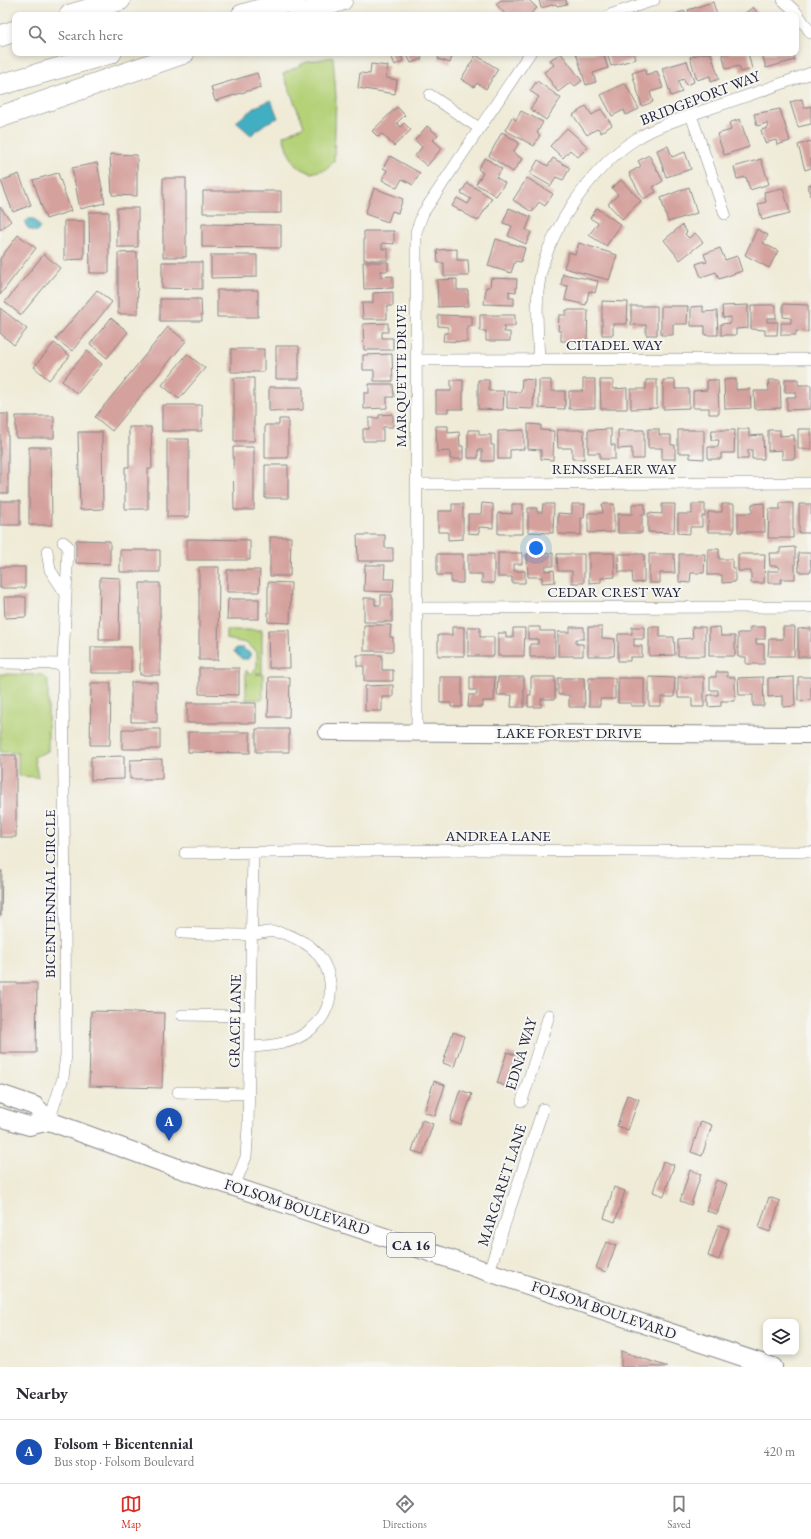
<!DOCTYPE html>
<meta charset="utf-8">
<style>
body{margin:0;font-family:"EB Garamond",serif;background:#f7f7f7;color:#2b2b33}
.controls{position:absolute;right:12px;bottom:12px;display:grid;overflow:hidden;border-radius:8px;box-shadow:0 2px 6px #0003}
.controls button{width:36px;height:36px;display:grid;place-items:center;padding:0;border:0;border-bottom:1px solid #e1e1e2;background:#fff;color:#2b2b33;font:20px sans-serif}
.you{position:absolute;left:536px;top:548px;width:14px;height:14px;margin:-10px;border:3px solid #fff;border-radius:50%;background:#1a73e8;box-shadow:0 0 0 6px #1a73e833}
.badge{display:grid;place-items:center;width:26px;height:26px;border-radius:50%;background:#d93025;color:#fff;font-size:13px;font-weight:700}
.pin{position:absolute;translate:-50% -33px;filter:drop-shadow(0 1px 2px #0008)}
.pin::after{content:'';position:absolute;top:21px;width:14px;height:12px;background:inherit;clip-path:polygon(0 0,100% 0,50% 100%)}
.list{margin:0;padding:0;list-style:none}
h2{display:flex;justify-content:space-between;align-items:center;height:52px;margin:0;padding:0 16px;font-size:17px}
h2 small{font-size:13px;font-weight:400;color:#7c7c81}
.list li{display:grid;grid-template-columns:26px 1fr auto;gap:12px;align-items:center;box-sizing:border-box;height:64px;padding:0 16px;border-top:1px solid #e1e1e2}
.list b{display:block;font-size:15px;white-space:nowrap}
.list p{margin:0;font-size:13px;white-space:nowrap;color:#7c7c81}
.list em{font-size:13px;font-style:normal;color:#7c7c81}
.icon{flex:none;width:22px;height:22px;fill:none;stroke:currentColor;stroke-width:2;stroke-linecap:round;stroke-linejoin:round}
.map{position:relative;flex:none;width:811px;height:1367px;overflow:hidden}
.search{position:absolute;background:#fff;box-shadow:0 2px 6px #0003;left:12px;right:12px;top:12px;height:44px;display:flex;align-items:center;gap:10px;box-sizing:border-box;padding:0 14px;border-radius:8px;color:#7c7c81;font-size:15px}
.sheet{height:116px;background:#fff}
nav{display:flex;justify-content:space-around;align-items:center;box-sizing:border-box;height:56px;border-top:1px solid #e1e1e2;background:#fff;font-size:11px;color:#7c7c81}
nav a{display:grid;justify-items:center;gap:2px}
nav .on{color:#d93025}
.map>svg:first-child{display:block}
</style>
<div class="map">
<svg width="811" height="1367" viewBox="0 0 811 1367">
<rect width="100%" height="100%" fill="#f6f6f2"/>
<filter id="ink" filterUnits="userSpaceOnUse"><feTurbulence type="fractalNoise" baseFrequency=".025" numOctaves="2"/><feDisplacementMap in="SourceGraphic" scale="8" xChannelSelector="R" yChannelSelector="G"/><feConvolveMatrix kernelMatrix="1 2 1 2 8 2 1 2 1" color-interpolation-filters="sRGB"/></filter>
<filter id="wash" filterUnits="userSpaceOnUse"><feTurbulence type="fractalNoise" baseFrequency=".012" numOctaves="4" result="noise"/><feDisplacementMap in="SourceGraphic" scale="16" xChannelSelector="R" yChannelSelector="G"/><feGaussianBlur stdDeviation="0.9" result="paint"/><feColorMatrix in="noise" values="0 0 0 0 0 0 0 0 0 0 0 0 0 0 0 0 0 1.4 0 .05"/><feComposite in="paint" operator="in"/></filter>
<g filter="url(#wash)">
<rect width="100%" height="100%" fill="#efebd7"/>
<!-- green -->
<path fill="#b5d279" stroke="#6c7a5a" d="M333 57 336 96 334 161 327 169 311 173 296 166 288 152 283 136 304 126 283 74 306 62Z
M226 630H262V673L256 674H263V699L246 700V670L250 674 257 667V652L246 643 226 639Z
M0 674 43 675 48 680V751L34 757 38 777 18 776V753L0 752Z"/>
<!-- water -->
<path fill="#42aec1" stroke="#32687e" d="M271 100 278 118 266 123 251 135 236 122 255 107Z
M28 219H34L40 227 37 232C31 230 26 229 25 222Z
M236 648H242L251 654 248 659H242L234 652Z"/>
<g id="blocks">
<!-- building -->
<path fill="#d5a19d" d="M501 0H529L537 8 529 15H506L496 4Z
M539 0H566L567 4 557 6 556 4 541 8Z
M713 2 717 15H690L688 10Z
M753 7 759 15H743Z
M685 11 686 15H671Z
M390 53H406L401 55 403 61 395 65Z
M406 53H419L422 59 411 63Z
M440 53H453L450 63 438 59Z
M561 53 582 81 575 86 571 82 558 92 544 72 554 65 550 60Z
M576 53H603L608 68 593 73 596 82 586 85Z
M607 53H634L636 59 611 66Z
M703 53H711L719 79 711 82 710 76 697 80 690 57Z
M722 53H748L752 69 741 72 739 66 726 69Z
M762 53H793L795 60 766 68Z
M476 55 498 69 486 89 477 83 474 87 461 79Z
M687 61 694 82 686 85 684 79 678 81 682 92 671 96 662 68Z
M371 64 388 66 386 78 397 80 395 94 358 88 360 73 370 74Z
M645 69 646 75 657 71 663 88 650 92 653 102 642 106 632 73Z
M257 73 261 87 215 101 211 87Z
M537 81 561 98 546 120 530 109 539 97 530 91Z
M625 83 639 109 626 115 624 110 612 116 601 95Z
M802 99 804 108 811 106V124L798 127 790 102Z
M586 106 592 115 601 109 612 125 601 133 598 128 587 135 573 115Z
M397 107 405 115 397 123 401 127 404 123 411 130 394 146 382 134 378 137 372 131Z
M780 109 790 141 777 145 776 140 765 143 761 130 768 128 767 123 757 126 754 114Z
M521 111 543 122 537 133 540 135 534 146 505 130 512 117 516 120Z
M740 119 749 147 724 155 717 134 731 130 729 123Z
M427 126 438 135 433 140 442 148 427 166 415 156 422 147 415 140Z
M567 128 588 147 578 157 570 150 563 158 550 146Z
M502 132 519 143 513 152 522 159 513 172 489 156Z
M811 141V168L805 170 798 145Z
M668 146 672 157 685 152 691 169 666 177 657 150Z
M110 154 137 155V196L112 195Z
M649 155 663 181 653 187 656 192 643 199 629 173 641 166 638 161Z
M390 156 420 173 413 185 402 179 397 188 382 180 387 170 383 168Z
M485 158 502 169 496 177 505 183 496 196 476 184 483 173 478 169Z
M553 158 570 168 563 180 556 177 551 186 530 174 538 160 548 166Z
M761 159 769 184 750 190 746 177 737 179 734 167Z
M97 163 105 203 80 209 72 168Z
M58 173 71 211 46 219 33 180Z
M19 174 31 205 13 212 1 181Z
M163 178H186V257H163Z
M527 178 553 194 545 206 539 202 532 212 513 200Z
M621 180 641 201 622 219 608 204 618 195 612 188Z
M467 183 492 198 478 221 452 206 457 198 468 204 471 199 461 193Z
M811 184V195L810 196 808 185Z
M689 187 697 213 668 222 661 198Z
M374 188 403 199 398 213 392 211 388 222 365 214Z
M783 188 790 213 762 220 758 204 766 202 764 192Z
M203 191H281V213H203Z
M0 207 11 221 0 230Z
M117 208H138V247H117Z
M509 208 531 217 526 230 531 232 526 244 508 236 512 226 503 223Z
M597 208 621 225 606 246 589 235 598 223 590 218Z
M89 212H109V273H90Z
M64 221H84V259L64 260Z
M202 224 281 225V248L202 247Z
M682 225 687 232 685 234 689 238 695 233 703 242 680 260 664 240Z
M757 229 768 235 763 243 778 251 769 268 745 255Z
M364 231H394V244L382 243V249H388V260H364Z
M18 235 36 248 0 295V259Z
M496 239 525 248 521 262 515 261 511 273 488 266Z
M579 243 617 255 609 280 564 268 569 252 575 254Z
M720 248 725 260 737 256 742 271 719 279 716 272 701 277 696 264 704 261V263L707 262 704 254Z
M457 249V260H468L469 276H444V263H438L437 250Z
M137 252 138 314H118V253Z
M44 254 60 268 21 315 5 302Z
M211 255H257V277L211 278Z
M162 262H202V289L162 288Z
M363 262H388V271H381V277L393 276V288L364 289Z
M563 274 598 281 595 293 589 291 586 305 565 300 568 286 561 285Z
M491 278 517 279 516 292 509 291V298H514V305L484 304 486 287H490Z
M457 279V290H468V306L438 307 437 280Z
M97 290 112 302 72 351 56 339Z
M217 290H258V317H217Z
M393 292V306H387V319H363L362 303H373V293Z
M160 299H201L202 321H160Z
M602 301 628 302 627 324H613V335H602Z
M783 304 808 305V332L796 331V335H781V323H791V318L783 317Z
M748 305V328L736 329V335H721V324L731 323V317L723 318 722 306Z
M751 305H776V318H767V322H778L777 335H765V330L751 329Z
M631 306H657V335H646V325H631Z
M661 306H688L687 324H673V335H661Z
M703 306V312L717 311 718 335H705V326H691V307Z
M0 308 27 329 14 345 0 333Z
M566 310H588L587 342 561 341V331H558L559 315H566Z
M438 315 472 316V326H467V342L443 341 444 333H448V327L438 326Z
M480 315H515V326H504V332H510V341H486V331H480Z
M111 318 128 332 107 358 90 344Z
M388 323V332H382V338H393V350H364L363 324Z
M168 327 186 341 112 431 95 417Z
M54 343 70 356 49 380 34 367Z
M276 346H299V379H276Z
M231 349H264V372H231Z
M87 351 102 364 77 394 62 381Z
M187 354 205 368 179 399 162 385Z
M392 354 393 381H374V370H363V355Z
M234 378H254V441H234Z
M522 379 534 380 533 409 507 408V391L521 392Z
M583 379H595V408L569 409V391H583Z
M736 379V390L750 389 751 408 725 409 724 380Z
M785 379H798V385H811V409L787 410V397H796V392H785Z
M451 380H463V409H448V412H436V391H451Z
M478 380H489V391H504L503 410 478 409Z
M539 380H551V391H565V409L539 408Z
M600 380H613V389L627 388V409H601Z
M646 380H657V408L631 409V389H646Z
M663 380H675V389H689V408L663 409Z
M707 380H718L719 414H709V408H693V391L707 390Z
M768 380H780L781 408 755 409 754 391H769Z
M369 384H393L394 397H387V408L364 409V393H369Z
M269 387H303V410L269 411Z
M162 405H202V431H162Z
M0 414H8V493H0Z
M393 414V427H383V441H363V429H369V418H379V415Z
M16 416H54V438H16Z
M279 419H288V458H265V425H279Z
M528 424 541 425V430L554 431 553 460 541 459V450L528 449Z
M436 426H448V433L459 432 460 446H463V459H450V451L437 452Z
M129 427H151L152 469H148V509H125V467H129Z
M611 429V445H615V459H600V453H588V430Z
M648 429H659V435H671V445H675V459H662V448H648Z
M738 429H749V436L763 435 764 459H752V450H748V459H738Z
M798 429H811V449H798Z
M468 430H479V435H491V445H494V461H482V450H478V458H468Z
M524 430V449L510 450V459H498V431Z
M557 430H584V459H572V448H558Z
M618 430H644V459H632V448L618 449Z
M678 430H704V459L690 458V453H678Z
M712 430H735L734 453H721V459H708V447H718L719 440H711Z
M768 430H780V436L794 435 795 459H782V450L768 451Z
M78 432H102L103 509 80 510Z
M167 439H189V517H167Z
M29 447H51L52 525H29Z
M233 447H254V510H234Z
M265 465H288V498H265Z
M0 501H20V525H0Z
M482 503 493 504V528L479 527V534L468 533V514H481Z
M764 503 765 532H738V513H752V504Z
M780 503H793V538H768L769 509H780Z
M452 504H463V539L448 540V532H438V511H452Z
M512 504H523V534H498V513L512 514Z
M543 504H554L553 533 528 532V508H537V512H542Z
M572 504H585L584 518H581V535L558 534V513L572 514Z
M602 504H614V532L588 533V513H603Z
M632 504H645V515H642V533H618V514H632Z
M662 504H675L674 533 648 532V513L662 514Z
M692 504H705V516H702V527H690V534L678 533V514H692Z
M722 504H734V532H708V512H722Z
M799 504H811V533H799Z
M357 535H385V548H393V561H358Z
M270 537H291L290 576H270Z
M187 539 250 540V560H187Z
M76 540 110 541V564L76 563Z
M795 547V579H781V583H768V571H779L778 566H770L769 553H780V548Z
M708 549H719V559H732V568H735V582L722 583V575H708Z
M120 550H160V572H120Z
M498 553H522V564H514V571H525V583H512V577H498Z
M553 553V566H545V571L554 570 555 582 542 583V577H528L527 554Z
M589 553H614L615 577 601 578V582L589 583Z
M798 553H810L811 572H799Z
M437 554H463V583H451V575H437Z
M468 554H494V583H482V574H468Z
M557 554H584V583H572V571H558Z
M618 554H644V582L633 583 632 572H619Z
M649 554H674L675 573H660V583H649Z
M679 554H705L704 573H691L690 583 679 582Z
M738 554H765L764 583H751V571H738Z
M365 565H385L384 579H394L393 592 364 591Z
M0 567H25V588H0Z
M199 567H219L218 660H199Z
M227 570H260L259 592H227Z
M100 577 120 578 119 640H99Z
M268 582 291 583 290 623 268 622Z
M140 583H160V675H140Z
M381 595H392V622H364V598H375V605H381Z
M4 597H26V617L5 618Z
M228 599H259V619H227Z
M364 625H391L390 637H393V651H364Z
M452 627H464V656H438V635H452Z
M468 627H480V637H494V656H468Z
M528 627H540V631H555V657H530V644H538V639H528Z
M570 627H584V639H576V644H583V656H558V632H570Z
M588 627H602V638L615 639 614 656H588Z
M632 627H644V639H634V646H642V657H630V661H618V634H632Z
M649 627H660V637H674L675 655 649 656Z
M692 627H705V656H678V639L693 638Z
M720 627 721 636H735V656H709V628Z
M750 627H765V639H756V644H764V664H746V657H738V633H750Z
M783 627H795L794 656H768L769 639H783Z
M513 628H525L524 656H498V633H506V637H513Z
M811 628V657H798V629Z
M268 630H289L290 668H269Z
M91 647H131V673H91Z
M357 655H382V670H393V681H364V666H357Z
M199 668H239V695L199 694Z
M716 672H727V677H735V701H721V706L708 707V695H718V690H710V677H716Z
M269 677H290L289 717H268Z
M440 677H462V707H451V703H440Z
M470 677H495L494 701H483V707H468L469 695H477V690H470Z
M498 677H524V707H511L512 695H497Z
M531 677H555V699H541V707H528V695H531Z
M649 677 675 678 674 697H661V706H649Z
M678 677H704V707H692V698H678Z
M763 677 764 706H753V695H739L738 678Z
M794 677 795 706 783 707V696L768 697V678Z
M798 677H811V700L798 701Z
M558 678H584L585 707H569V695H558Z
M589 678H615V699H600V706H589Z
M618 678H644V706H631V703H618Z
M131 682H157V722H131Z
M91 683H111L110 745H90Z
M393 685V697H382V711H365V686Z
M187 703H256V723H187Z
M122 729H160V749H122Z
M256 729H289V752H256Z
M188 732H250V753L188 752Z
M0 755H16V837H0Z
M124 756V779L91 780V757Z
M162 759V779H130V760Z
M0 871H2L1 916H0Z
M0 983H37L36 1053H0Z
M91 1011 164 1013 162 1088 89 1086Z
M453 1032 464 1036 454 1067 443 1063Z
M507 1052 518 1056 508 1087 497 1083Z
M434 1081 445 1085 435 1116 424 1112Z
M460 1090 472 1094 461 1125 450 1121Z
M627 1095 639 1099 628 1130 617 1126Z
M422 1120 433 1124 423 1154 412 1151Z
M701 1121 712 1125 702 1156 691 1152Z
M663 1161 674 1165 664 1196 653 1192Z
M690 1170 701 1174 691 1205 680 1201Z
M716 1180 727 1184 717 1214 706 1211Z
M614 1187 625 1191 615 1222 604 1218Z
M769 1197 780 1201 770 1232 759 1228Z
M718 1225 729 1229 719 1260 708 1256Z
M606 1242 616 1245 606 1272 596 1268Z
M621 1351 668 1367H621Z"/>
</g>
</g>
<g filter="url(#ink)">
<use href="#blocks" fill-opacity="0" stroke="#888689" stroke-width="1"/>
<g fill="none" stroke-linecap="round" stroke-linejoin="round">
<!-- street casing -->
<g stroke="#888689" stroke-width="12">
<path id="street" d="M783 0 796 12 811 33
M610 15 654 0
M430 95 479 128
M691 115 725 214
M416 360 811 359
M539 360C538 335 535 309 539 284 545 234 593 166 636 139 659 125 685 117 711 108 744 97 778 85 811 73
M417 484 811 483
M47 551 50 570 66 594
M418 608 811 607
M0 663 63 664
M417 732 416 232 423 213 530 53
M185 853 474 850 811 852
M182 933C204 934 227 935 249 935 255 935 261 933 267 932 278 931 290 935 299 940 335 956 342 1006 310 1030 293 1044 271 1046 249 1047
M182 1015 250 1016
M178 1092 248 1094
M522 1101 549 1015
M49 1121 63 1078 66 1055 63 664 68 546 63 542
M234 1187 246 1157 248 1127 253 854
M489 1271 543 1109"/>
</g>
<!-- secondary casing -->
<g stroke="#888689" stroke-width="18">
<path id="secondary" d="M327 732 811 735"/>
</g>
<!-- primary casing -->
<g stroke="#888689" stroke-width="20">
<path id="primary" d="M0 1094 35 1106 49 1121 175 1167 773 1367
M0 1117 29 1126 49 1121"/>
</g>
<!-- highway casing -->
<g stroke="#888689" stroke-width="22">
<path id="highway" d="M70 15 120 0
M242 15 294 0
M298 15 342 0
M0 36 15 31
M0 85 111 53
M0 117 184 53"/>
</g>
<!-- street -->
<use href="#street" stroke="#fff" stroke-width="11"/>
<!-- secondary -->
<use href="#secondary" stroke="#fff" stroke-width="16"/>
<!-- primary -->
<use href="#primary" stroke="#fff" stroke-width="18"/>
<!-- highway -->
<use href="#highway" stroke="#fff" stroke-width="21"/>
</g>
</g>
<g text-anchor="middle" stroke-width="4" stroke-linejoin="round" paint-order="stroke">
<!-- shield labels -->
<rect fill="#f6f6f2" stroke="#626272" stroke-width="1" x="387" y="1233" width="48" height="24" rx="3"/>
<g font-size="14" font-weight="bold" fill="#22223b">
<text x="411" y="1250">CA 16</text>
</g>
<!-- street labels -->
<g font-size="15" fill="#22223b" stroke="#f6f6f2">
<text transform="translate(700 98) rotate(-21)" y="5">BRIDGEPORT WAY</text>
<text x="614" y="350">CITADEL WAY</text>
<text transform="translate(401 376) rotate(-90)" y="5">MARQUETTE DRIVE</text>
<text x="614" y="474">RENSSELAER WAY</text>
<text x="614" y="597">CEDAR CREST WAY</text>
<text x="569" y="738">LAKE FOREST DRIVE</text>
<text x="498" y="841">ANDREA LANE</text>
<text transform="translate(50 894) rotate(-90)" y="5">BICENTENNIAL CIRCLE</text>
<text transform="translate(235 1021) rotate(-89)" y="5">GRACE LANE</text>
<text transform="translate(521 1054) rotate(-73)" y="5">EDNA WAY</text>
<text transform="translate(502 1185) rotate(-72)" y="5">MARGARET LANE</text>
<text transform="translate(297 1207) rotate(18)" y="5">FOLSOM BOULEVARD</text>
<text transform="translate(604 1310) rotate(19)" y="5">FOLSOM BOULEVARD</text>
</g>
</g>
</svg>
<div class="controls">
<button><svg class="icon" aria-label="layers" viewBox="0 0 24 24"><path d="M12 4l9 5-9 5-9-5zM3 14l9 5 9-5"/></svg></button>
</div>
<div class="you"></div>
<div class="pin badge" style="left:169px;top:1141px;background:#1a4fb4">A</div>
<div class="search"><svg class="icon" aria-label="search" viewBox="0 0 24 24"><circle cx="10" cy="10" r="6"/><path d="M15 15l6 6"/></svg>Search here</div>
</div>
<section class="sheet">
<h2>Nearby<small></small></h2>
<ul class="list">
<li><span class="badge" style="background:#1a4fb4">A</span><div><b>Folsom + Bicentennial</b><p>Bus stop · Folsom Boulevard</p></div><em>420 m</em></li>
</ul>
</section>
<nav>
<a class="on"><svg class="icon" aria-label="map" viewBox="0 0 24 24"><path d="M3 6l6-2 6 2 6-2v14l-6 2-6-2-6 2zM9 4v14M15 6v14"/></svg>Map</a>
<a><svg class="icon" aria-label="directions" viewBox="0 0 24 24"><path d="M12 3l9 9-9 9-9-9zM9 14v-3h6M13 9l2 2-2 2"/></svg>Directions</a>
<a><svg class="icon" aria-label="saved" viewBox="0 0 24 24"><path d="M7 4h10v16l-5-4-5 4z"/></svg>Saved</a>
</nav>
